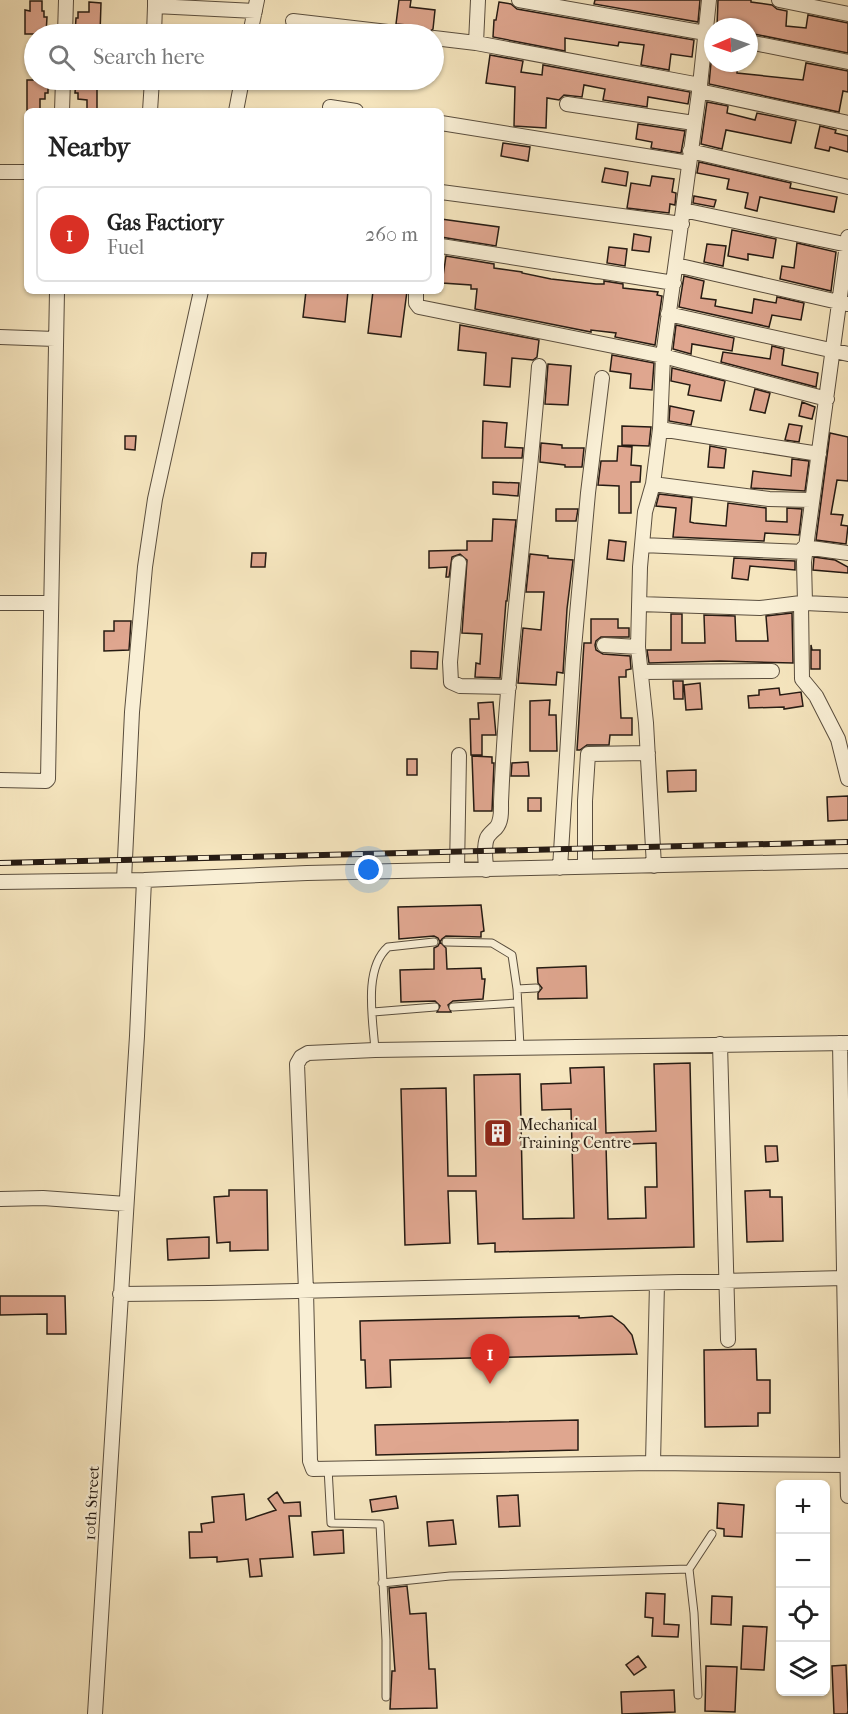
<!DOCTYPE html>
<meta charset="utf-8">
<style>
body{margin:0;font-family:"IM FELL French Canon",serif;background:#f6f6f6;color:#222}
.controls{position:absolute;right:18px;bottom:18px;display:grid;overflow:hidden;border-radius:9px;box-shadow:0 2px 4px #0004}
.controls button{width:54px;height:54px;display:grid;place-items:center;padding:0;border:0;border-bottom:2px solid #e0e0e0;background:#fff;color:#222;font:30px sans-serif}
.compass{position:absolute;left:704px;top:18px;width:54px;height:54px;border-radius:50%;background:#fff;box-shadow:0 2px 4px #0004;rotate:268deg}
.you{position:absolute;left:369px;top:870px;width:21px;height:21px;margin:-15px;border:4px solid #fff;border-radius:50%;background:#1a73e8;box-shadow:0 0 0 9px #1a73e833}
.badge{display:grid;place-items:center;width:39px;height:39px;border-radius:50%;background:#d93025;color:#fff;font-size:20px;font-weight:700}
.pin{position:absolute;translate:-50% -50px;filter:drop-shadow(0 2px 3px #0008)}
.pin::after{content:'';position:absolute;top:32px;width:21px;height:18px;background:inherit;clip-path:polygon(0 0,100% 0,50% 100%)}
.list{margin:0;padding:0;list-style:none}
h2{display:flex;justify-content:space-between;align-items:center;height:78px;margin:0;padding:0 24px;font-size:26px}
h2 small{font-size:20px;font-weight:400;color:#767676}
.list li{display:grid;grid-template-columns:39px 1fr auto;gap:18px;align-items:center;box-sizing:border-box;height:96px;margin:0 12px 12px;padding:0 12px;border:2px solid #e0e0e0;border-radius:9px}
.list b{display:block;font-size:22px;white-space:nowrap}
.list p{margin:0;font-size:20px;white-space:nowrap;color:#767676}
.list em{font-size:20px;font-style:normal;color:#767676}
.icon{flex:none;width:33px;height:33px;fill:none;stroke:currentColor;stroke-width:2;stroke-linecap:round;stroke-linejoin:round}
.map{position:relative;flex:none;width:848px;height:1714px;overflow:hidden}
.search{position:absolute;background:#fff;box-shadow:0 2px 4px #0004;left:24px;top:24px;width:420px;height:66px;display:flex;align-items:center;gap:15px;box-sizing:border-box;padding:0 21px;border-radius:33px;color:#767676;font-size:22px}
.panel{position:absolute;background:#fff;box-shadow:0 2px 4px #0004;left:24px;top:108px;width:420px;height:186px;border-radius:9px}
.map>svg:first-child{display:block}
</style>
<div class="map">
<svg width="848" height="1714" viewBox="0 0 848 1714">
<rect width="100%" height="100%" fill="#f6e6bf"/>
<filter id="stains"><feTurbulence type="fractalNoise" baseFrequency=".00333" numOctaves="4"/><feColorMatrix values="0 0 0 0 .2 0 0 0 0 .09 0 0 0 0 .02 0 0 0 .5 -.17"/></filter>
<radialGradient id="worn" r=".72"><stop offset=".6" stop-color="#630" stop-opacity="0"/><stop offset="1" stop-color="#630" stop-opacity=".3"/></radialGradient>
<!-- building -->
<path fill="#dfa68f" stroke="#261b13" stroke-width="1.5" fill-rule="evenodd" d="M399 0H411L410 7 435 10 433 29 426 34 414 32 407 25 396 24Z
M595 0H700L698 22 594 4Z
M718 0H751V2L772 5 777 9 787 11 786 26 806 28 808 15 848 23V53L749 33V27H717Z
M30 1H42V11H44V17H47L46 34H25V10L30 11Z
M89 2 101 3 100 34H75L76 18H78V12H89Z
M499 2 511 4 517 9 694 40 692 57 671 54 669 70 641 65 644 45 619 42 618 46 565 38V51L493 37 494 20H496Z
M490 55 523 61 521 72 542 75 543 65 690 92 688 104 648 97 647 107 603 100 605 89 584 85 582 97 564 95 559 100 547 98 546 128 514 126 515 87 486 83Z
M711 63 737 68V73L803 80 806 63 848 71V92L843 91 839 112 709 84Z
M27 80H48V93H45V99H40V111H27Z
M76 80H97V111H87V100L78 99V93H75Z
M707 102 728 106 727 113 755 120 757 113 796 121 791 143 726 130 722 149 701 144Z
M638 124 685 131 681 153 651 148 652 142 636 139Z
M820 126 836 130 835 133 848 136V152L830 147 829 151 815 148Z
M503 143 530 147 528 161 501 156Z
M699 162 791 183 790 188 837 197 834 212 760 197 757 211 745 208 748 193 727 189 729 179 697 173Z
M605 168 628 172 626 186 602 182Z
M652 176 674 179 672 192 676 193 675 205 670 204 669 213 627 208 631 183 650 186Z
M694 196 716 200 714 207 693 203Z
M441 219 499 227 496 246 441 237Z
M732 230 776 239 773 258 748 254V260L728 256Z
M634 234 651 237 649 252 632 250Z
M797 243 836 252 831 291 780 279 782 266 794 268Z
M707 244 726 246 723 266 704 262Z
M609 247 627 249 625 266 607 263Z
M446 256 494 264V268L522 272V273L551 279 596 284H604V281L623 284V288L658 292 657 295 662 296 655 345 615 337 616 333 591 330V332L475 309 477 289H471V285L442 283Z
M684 276 704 281 701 298 716 300 715 306 752 313 754 299 776 303 777 297 804 303 801 320 772 315 769 327 679 307Z
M306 291H348L345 322 303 317Z
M373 291H407L401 337 368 333Z
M460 325 539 340 537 357 533 360 512 358 510 387 484 385 486 353 458 350Z
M676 325 734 338 732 351 692 344 691 354 673 349Z
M772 346 784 349 782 365 818 373 816 387 721 362 723 352 770 359Z
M612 355 654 363 652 390 630 388 631 374 610 371Z
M548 364 571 366 568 405 545 404Z
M672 368 725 381 721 401 688 395 690 385 671 381Z
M755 389 770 393 765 413 750 410Z
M802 402 815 407 812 419 799 416Z
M670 406 694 411 691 425 669 421Z
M483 421 507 423 505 447 523 448 522 458H482Z
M789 424 802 426 799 442 785 440Z
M622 426 651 427 649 446 622 445Z
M830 433 848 437V481L837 480 831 514 843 515 841 525 848 526 846 544 816 540Z
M125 436H136L135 450 125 449Z
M541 443 562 445V448H584L582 467H565V465L540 462Z
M618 446 632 447 631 465 641 466 640 482H631V513H619V486L598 485 601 461H617Z
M710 446 726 449 724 468 708 467Z
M792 459 809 461 805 491 751 488 753 471 791 476Z
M493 482 519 483 518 496 493 494Z
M659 494 692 498 690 522 694 523 726 526 728 503 766 508V521L787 522V508L802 509 799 535 765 533 764 541 673 537 676 508 656 506Z
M556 509H578L576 521H556Z
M493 519 516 520 507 601H506L500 678 475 677 476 663 480 664 482 634 462 633 467 560 460 554 452 557 449 577H446L447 567 429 568V551L467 550V541H492Z
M609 540 626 542 624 561 607 559Z
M252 553H266L265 567H251Z
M530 554 548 556V558L573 560 567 609 563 673 557 672 556 685 518 683 523 628 541 630 544 592H526Z
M814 557 835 560 848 567V573L813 570Z
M734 558 795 561V570L750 566 748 580 732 578Z
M792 613 793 663 720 661 649 663 647 650H671V614H682V643H705L704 615 735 616 736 641H768L766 616Z
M591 619H618V628H629V637H601L596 641 595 645 596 650 603 654 630 656 631 669 626 670V677H619L621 718H632V735H610L609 745H587L580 750H577L584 643H591Z
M114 621H131L129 650 104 651V631H114Z
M811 645 812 650H820V669H811Z
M411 651 438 652 437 669 411 668Z
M673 681H683V699H674Z
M700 683 702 709 686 710 684 685Z
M779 688 780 695 801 692 803 706 784 709V707L749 708 748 696 759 695V690Z
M550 700 549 715H556L557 751H530V701Z
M493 702 496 735H482V755H471L470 719H479L478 703Z
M472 756 492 757V763H494L492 811H474Z
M407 759H417V775H407Z
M528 762 529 776H511L512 763Z
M696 770V791L668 792 667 771Z
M848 796V820L828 821 827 797Z
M528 798H541V811H528Z
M481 905 484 931 481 932V937L446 936 442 939 440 942 446 948 447 969 481 968 482 979H485L483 999 453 1001 448 1005 451 1012H437L440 1006 435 1001 401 1002 400 970 434 969V948L438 946 440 942 438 938 434 936 399 939 398 907Z
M586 966 587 998 538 999V993L542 988 538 983 537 968Z
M690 1063 694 1247 495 1252V1243L478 1244 476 1191H448L450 1243 405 1245 401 1089 446 1088 448 1176H476L474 1075 520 1074 523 1219 574 1218 571 1109 542 1110 541 1084 571 1083 570 1068 604 1067 606 1133 656 1131 654 1064ZM656 1143 657 1187H645L646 1218 608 1219 606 1145Z
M765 1146H777L778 1161 766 1162Z
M229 1190H267L268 1250 230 1251V1242L217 1243 214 1197 229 1196Z
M770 1190V1197H782L783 1241 747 1242 745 1191Z
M209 1237V1258L168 1260 167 1239Z
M0 1296H65L66 1334H47V1314L0 1315Z
M579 1316V1318L612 1316 624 1325 632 1335 637 1354 390 1360 391 1387 366 1388 365 1360H361L360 1321Z
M756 1349 757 1380H770V1413H758V1426L705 1427 704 1350Z
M578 1420V1450L376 1455 375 1425Z
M277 1492 284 1503 300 1502 301 1516H289L293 1557 260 1559 262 1576 250 1577 248 1559 217 1562V1557L190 1558 189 1532H202L201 1524 214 1522 212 1497 244 1494 246 1520 276 1510 268 1499Z
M518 1495 520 1526 499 1527 497 1496Z
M396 1496 398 1508 372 1512 370 1500Z
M718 1503 744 1505 742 1537 724 1536V1529L717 1528Z
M453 1520 456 1544 429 1546 427 1522Z
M343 1530 344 1553 314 1555 312 1532Z
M407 1586 410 1614 426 1613 429 1669H435L437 1708 390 1709 392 1671H395L389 1588Z
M646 1593 665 1594 664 1624 679 1625 678 1637 652 1636 653 1618 645 1617Z
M712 1596 732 1597 731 1625 711 1624Z
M743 1626 767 1627 764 1670 741 1669Z
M638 1656 646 1667 634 1675 626 1665Z
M846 1665 848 1711 847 1714H834L832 1666Z
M706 1666 737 1667 735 1712 705 1711Z
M674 1690 675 1712 622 1714 621 1692Z"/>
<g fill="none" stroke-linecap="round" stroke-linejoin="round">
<!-- service casing -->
<g stroke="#5a4e3e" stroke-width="9">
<path id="service" d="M446 942 492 943 512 955 517 989 520 1047
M517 989 536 988
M453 1007 517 1003
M373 1012 435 1007
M375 1050C373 1020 363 969 388 947L434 942
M328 1468 331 1523 380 1524 386 1640V1697
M689 1569 694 1613 698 1695
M382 1583 450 1576 689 1569 712 1534"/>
</g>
<!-- minor casing -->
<g stroke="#5a4e3e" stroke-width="16">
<path id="minor" d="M155 0V6L255 11
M519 0 711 34
M779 0 848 14
M293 21 405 34
M65 34 66 0
M154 34 155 6
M250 34 257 0
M434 38 476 43 700 85
M749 42 848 62
M476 43 478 0
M699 91 848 123
M567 104 694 123
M330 107 356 111
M62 111 63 80
M150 111 152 80
M236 111 242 80
M441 123 689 163
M690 151 848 187
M0 172H27
M441 192 682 224
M683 210 848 245
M848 237 804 562 805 603 848 605
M441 246 674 283
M676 265 847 304
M416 291V303L419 307 663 356 827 399
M668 314 848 354
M0 337 55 339
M660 429 819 454
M653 484 769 499 811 500
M642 545 805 552
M804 547 848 553
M459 563 450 662 451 682 460 686 509 687
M0 603H50
M805 603H801L802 679 816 696 838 739 848 779
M639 604 760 608 801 603
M604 645 638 647
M641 672 772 671
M0 780 46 781 48 779 57 291
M654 866 646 723 638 647 640 567 645 512 653 484 660 429 663 356 700 85 709 0
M585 867V801L588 754 648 753
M560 868 573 659 588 493 602 378
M457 870 459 755
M486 870C486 860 483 848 487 838 489 834 493 831 496 828 502 821 501 811 501 802 507 656 528 512 539 366
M124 880 132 712 145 567 155 499 201 291
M0 882 144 880 307 873 848 861
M840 1043 848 1496
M720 1044 728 1340
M0 1199 43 1198 126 1204
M120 1294 209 1293 844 1278
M653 1463 657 1283
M846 1465 653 1463 313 1469 310 1461 306 1291 297 1064 301 1057 308 1053 375 1050 848 1043
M95 1714 137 1036 144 880"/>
</g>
<!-- service -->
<use href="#service" stroke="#f9efd5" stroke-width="7"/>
<!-- minor -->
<use href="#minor" stroke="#f9efd5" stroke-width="14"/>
<!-- rail casing -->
<g stroke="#261b13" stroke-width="6">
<path id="rail" d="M0 863 848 842"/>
</g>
<!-- rail -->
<use href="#rail" stroke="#f9efd5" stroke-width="4" stroke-dasharray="11" stroke-linecap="butt"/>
</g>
<!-- icons -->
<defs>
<g id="building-square" transform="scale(1.5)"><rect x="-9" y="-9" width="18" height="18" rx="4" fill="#8f2418" stroke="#f9efd5"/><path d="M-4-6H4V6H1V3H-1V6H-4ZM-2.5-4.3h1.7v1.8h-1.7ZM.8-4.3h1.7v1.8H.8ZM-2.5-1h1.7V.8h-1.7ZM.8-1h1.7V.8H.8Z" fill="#fff"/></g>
</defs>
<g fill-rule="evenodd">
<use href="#building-square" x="498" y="1133"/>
</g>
<g text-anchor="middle" stroke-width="4.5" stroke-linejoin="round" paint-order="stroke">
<!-- poi labels -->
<g font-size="16" fill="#261b13" stroke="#f9efd5" text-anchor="start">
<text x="519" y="1130">Mechanical<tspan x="519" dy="18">Training Centre</tspan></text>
</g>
<!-- street labels -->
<g font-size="16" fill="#261b13" stroke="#f9efd5">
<text transform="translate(91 1503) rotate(-87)" y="6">10th Street</text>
</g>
</g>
<rect width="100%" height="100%" filter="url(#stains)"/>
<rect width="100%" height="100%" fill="url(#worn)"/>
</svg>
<div class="controls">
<button>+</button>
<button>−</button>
<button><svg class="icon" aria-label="locate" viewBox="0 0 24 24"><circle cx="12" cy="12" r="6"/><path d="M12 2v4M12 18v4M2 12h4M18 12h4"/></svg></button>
<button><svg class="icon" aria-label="layers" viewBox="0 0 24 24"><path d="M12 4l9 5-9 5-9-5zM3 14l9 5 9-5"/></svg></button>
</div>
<svg class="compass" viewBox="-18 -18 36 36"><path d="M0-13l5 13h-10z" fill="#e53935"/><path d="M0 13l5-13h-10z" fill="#767676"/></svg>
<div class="you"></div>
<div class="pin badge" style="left:490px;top:1384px">1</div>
<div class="search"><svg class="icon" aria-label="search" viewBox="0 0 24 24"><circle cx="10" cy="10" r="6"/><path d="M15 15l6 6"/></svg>Search here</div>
<section class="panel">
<h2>Nearby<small></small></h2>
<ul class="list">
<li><span class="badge">1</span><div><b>Gas Factiory</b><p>Fuel</p></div><em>260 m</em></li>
</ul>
</section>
</div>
